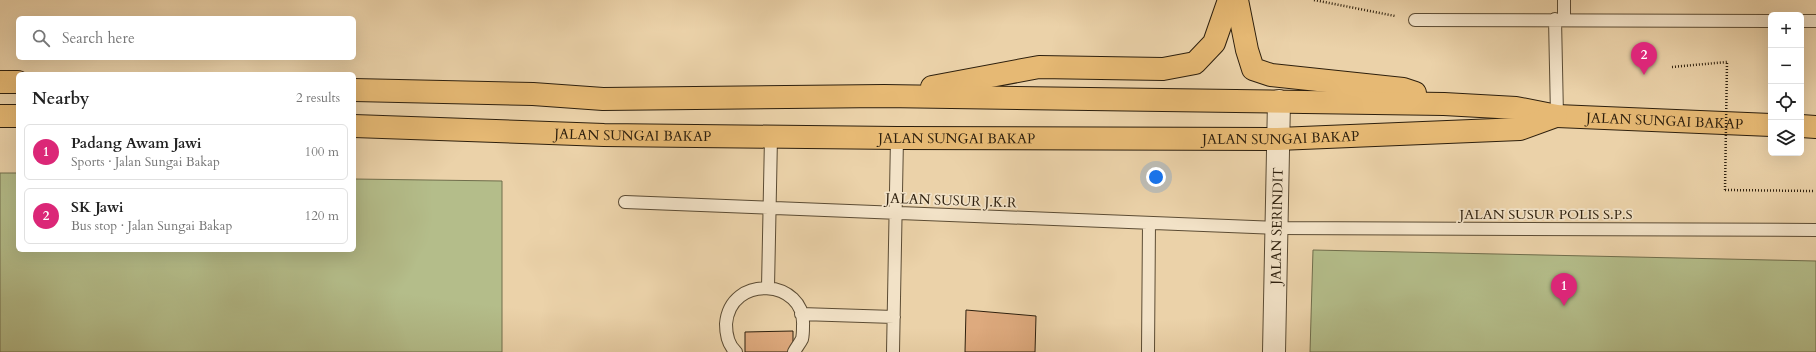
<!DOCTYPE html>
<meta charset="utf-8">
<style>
body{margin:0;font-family:Cardo,serif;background:#f2f2f2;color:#222}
.controls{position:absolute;right:12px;top:12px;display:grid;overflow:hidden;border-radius:6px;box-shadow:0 4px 16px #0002}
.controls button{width:36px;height:36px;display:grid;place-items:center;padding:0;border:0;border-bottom:1px solid #e0e0e0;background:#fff;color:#222;font:20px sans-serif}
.you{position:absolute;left:1156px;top:177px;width:14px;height:14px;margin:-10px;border:3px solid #fff;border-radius:50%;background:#1a73e8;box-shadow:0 0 0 6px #1a73e833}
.badge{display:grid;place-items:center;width:26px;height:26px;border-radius:50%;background:#db2777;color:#fff;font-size:13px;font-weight:700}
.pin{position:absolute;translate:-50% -33px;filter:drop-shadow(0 1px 2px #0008)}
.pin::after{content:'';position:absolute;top:21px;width:14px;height:12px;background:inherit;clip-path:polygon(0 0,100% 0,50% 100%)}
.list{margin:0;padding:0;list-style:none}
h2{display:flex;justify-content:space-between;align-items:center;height:52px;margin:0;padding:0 16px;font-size:17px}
h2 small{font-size:13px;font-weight:400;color:#767676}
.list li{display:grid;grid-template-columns:26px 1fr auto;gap:12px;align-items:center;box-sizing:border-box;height:56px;margin:0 8px 8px;padding:0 8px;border:1px solid #e0e0e0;border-radius:6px}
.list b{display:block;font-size:15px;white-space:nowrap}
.list p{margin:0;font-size:13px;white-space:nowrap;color:#767676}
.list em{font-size:13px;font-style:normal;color:#767676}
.icon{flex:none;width:22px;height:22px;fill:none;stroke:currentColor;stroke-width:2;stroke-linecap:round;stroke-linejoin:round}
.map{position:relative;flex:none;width:1816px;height:352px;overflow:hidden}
.search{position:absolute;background:#fff;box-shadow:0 4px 16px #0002;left:16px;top:16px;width:340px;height:44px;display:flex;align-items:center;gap:10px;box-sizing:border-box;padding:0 14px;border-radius:6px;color:#767676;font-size:15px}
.panel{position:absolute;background:#fff;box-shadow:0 4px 16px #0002;left:16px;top:72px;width:340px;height:180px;border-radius:6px}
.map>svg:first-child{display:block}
</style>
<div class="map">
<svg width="1816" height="352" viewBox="0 0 1816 352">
<rect width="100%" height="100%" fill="#ebd2a9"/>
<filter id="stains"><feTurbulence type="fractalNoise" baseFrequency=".005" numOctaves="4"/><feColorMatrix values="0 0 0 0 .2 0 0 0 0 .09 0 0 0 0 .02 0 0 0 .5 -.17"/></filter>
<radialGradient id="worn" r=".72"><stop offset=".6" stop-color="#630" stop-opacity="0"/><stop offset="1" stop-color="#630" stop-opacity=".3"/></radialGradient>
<!-- green -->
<path fill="#b4bd8a" stroke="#706e4c" d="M0 173H18V250H354V179L502 181V352H0Z
M1313 250 1816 261V352H1310Z"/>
<!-- building -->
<path fill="#deaa7e" stroke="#2d1f0d" d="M966 310 1036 316 1035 352H965Z
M793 331V352H745V332Z"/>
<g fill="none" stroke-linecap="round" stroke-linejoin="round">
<!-- lane casing -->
<g stroke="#5c4c34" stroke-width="14">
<path id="lane" d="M1564 0V19
M1555 19 1557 116
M1415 20 1771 21
M1801 21H1816
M625 202 1276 228 1816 230
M768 287 771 137
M801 314 894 317
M736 352C728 345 726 334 726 324 730 273 806 279 803 326 803 330 803 335 802 339 800 343 796 348 794 352
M893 352 897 138
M1148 352 1149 223"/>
</g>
<!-- street casing -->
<g stroke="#5c4c34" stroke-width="24">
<g id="street">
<path id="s1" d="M1274 352 1279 101"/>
</g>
</g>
<!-- highway casing -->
<g stroke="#2d1f0d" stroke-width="24">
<g id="highway">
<path d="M1237 0 1247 50 1253 69 1271 75 1403 89 1415 93"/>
<path d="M0 82H18"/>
<path d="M932 87 1039 67 1163 69 1195 63 1214 43 1229 0"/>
<path id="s2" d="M354 90 533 94 603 99 884 96 1444 104 1516 108 1557 116 1771 125"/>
<path d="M0 116H18"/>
<path id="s3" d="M354 126 604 135 897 138 1278 139 1520 129 1556 116"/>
<path d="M1801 126 1816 127"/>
</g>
</g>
<!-- path -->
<path stroke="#2d1f0d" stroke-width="2.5" stroke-dasharray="1 2" stroke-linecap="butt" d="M1314 0 1395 16
M1672 67 1727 62
M1725 190 1814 191"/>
<!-- lane -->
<use href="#lane" stroke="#f2e2c7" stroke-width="12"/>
<!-- street -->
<use href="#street" stroke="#f2e2c7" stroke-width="22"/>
<!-- highway -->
<use href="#highway" stroke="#e6b974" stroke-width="22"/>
<!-- path-bridge -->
<path stroke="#2d1f0d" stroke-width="2.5" stroke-dasharray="1 2" stroke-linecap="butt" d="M1725 190 1727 62"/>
</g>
<g text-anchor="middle" stroke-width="3.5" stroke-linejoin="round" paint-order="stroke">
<!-- street labels -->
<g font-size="14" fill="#2d1f0d" stroke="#f2e2c7">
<text dy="5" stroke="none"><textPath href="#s2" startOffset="1312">JALAN SUNGAI BAKAP</textPath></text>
<text dy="5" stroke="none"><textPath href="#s3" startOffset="279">JALAN SUNGAI BAKAP</textPath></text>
<text dy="5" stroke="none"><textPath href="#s3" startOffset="927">JALAN SUNGAI BAKAP</textPath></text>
<text dy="5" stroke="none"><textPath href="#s3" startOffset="603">JALAN SUNGAI BAKAP</textPath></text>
<text transform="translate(951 200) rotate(2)" y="5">JALAN SUSUR J.K.R</text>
<text x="1546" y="219">JALAN SUSUR POLIS S.P.S</text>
<text dy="5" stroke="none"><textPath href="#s1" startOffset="126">JALAN SERINDIT</textPath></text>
</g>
</g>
<rect width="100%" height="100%" filter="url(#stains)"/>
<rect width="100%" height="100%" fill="url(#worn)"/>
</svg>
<div class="controls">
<button>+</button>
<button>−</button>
<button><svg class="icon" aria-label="locate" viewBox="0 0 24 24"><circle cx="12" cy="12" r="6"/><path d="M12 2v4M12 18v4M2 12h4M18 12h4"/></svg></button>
<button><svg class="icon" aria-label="layers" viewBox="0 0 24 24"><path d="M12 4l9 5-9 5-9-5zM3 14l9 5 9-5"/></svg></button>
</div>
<div class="you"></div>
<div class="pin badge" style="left:1564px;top:306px">1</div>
<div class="pin badge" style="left:1644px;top:75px">2</div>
<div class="search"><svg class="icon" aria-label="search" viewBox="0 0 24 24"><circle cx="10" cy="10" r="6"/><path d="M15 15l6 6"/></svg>Search here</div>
<section class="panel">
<h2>Nearby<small>2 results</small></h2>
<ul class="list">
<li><span class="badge">1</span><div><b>Padang Awam Jawi</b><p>Sports · Jalan Sungai Bakap</p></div><em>100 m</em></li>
<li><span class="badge">2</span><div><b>SK Jawi</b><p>Bus stop · Jalan Sungai Bakap</p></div><em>120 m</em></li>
</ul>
</section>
</div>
